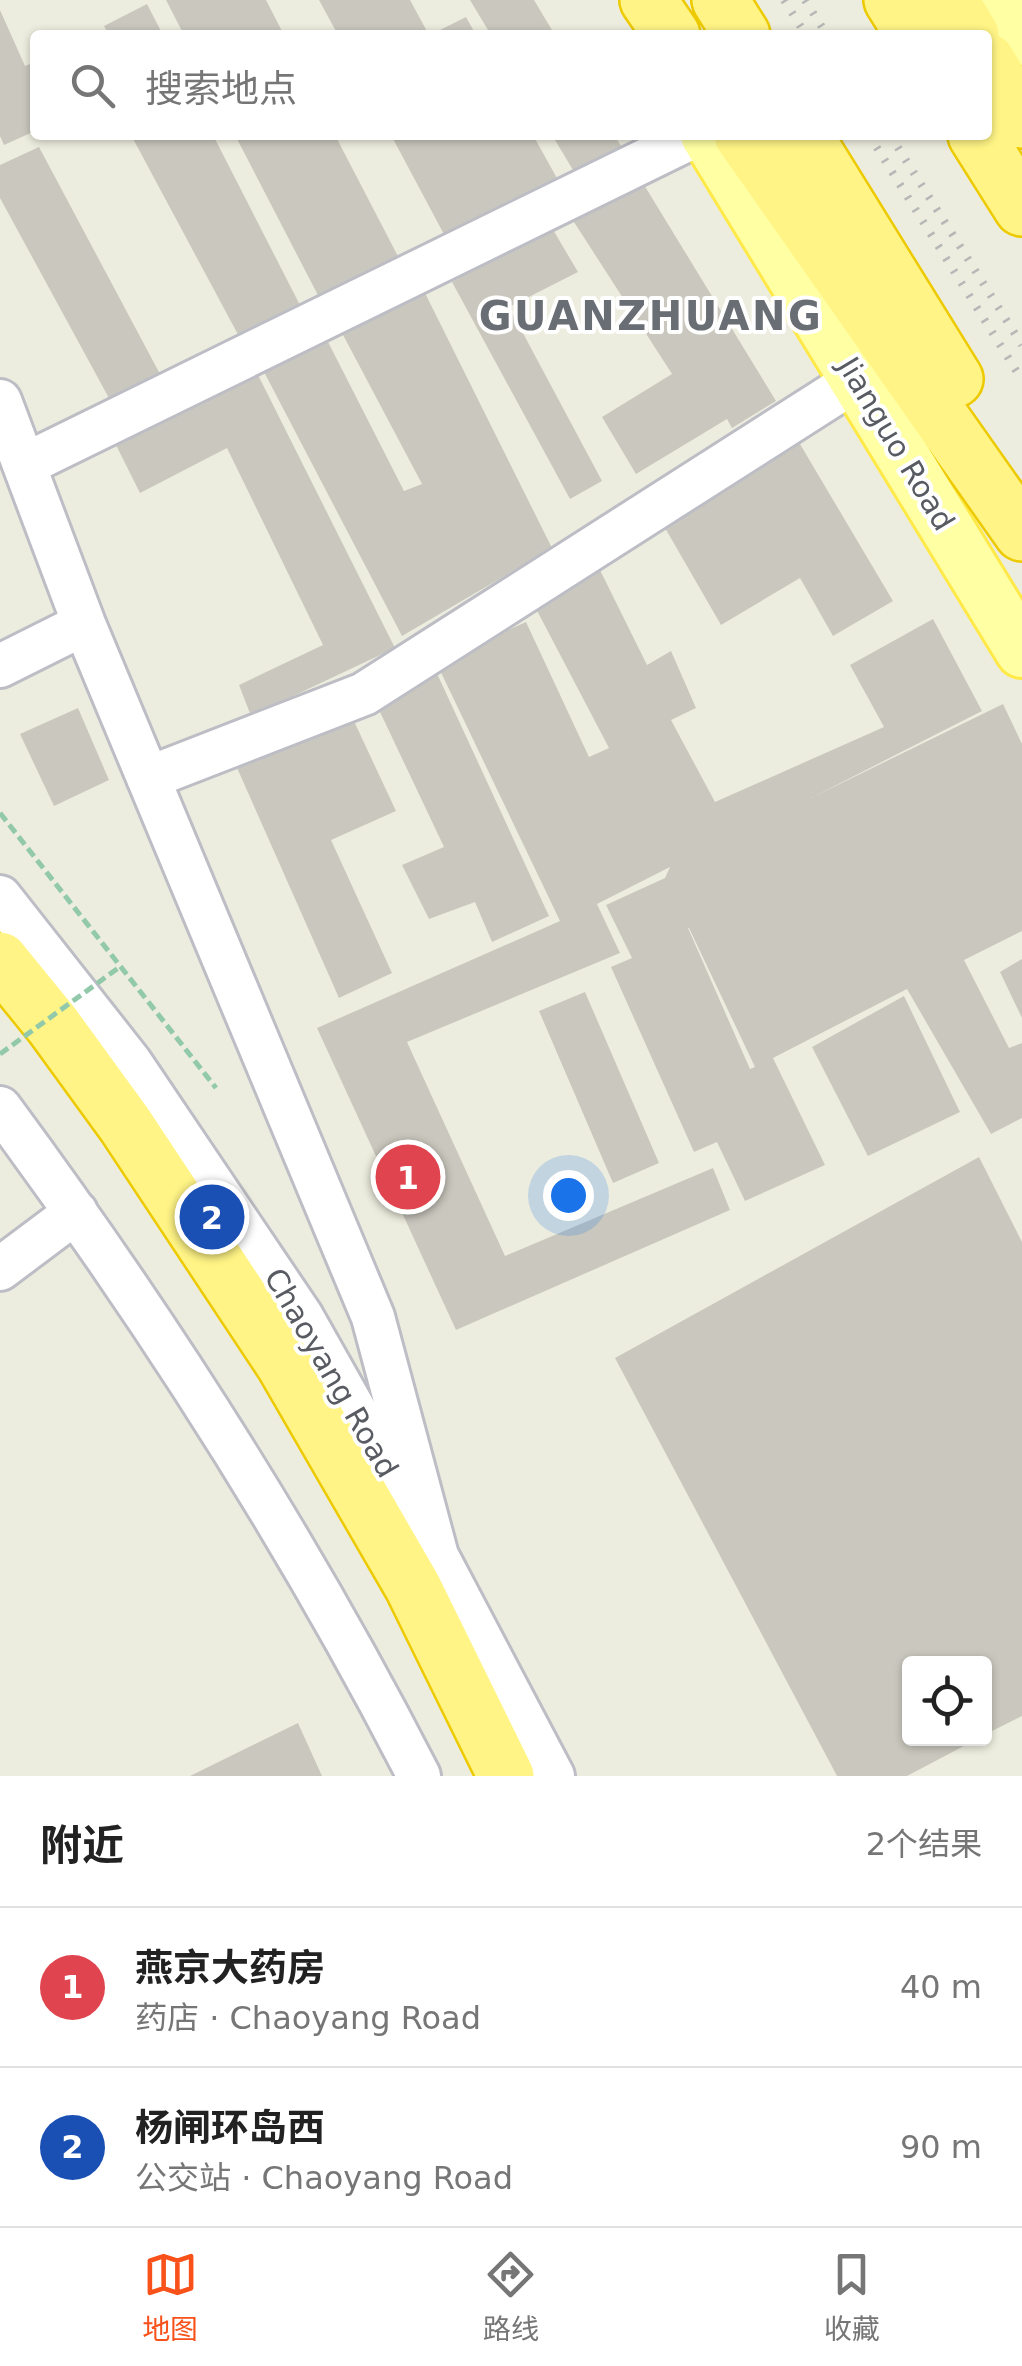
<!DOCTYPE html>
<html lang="zh">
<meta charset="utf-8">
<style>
body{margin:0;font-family:"DejaVu Sans","Noto Sans SC",sans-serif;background:#f2f2f2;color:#222}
.controls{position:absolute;right:30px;bottom:30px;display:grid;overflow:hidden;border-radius:10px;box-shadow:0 2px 8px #0004}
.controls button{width:90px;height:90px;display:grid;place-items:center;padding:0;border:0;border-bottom:2px solid #e0e0e0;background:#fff;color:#222;font:50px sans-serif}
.you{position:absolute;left:568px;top:1195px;width:35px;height:35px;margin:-25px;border:8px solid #fff;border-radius:50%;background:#1a73e8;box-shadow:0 0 0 15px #1a73e833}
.badge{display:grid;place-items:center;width:65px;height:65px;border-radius:50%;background:#f8511a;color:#fff;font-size:32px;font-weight:700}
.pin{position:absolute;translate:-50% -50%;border:5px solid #fff;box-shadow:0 2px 10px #0006}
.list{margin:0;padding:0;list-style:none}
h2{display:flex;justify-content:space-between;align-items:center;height:130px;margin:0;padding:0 40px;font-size:42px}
h2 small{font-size:32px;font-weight:400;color:#767676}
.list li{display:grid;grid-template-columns:65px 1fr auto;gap:30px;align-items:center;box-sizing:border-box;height:160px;padding:0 40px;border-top:2px solid #e0e0e0}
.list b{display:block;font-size:38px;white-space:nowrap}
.list p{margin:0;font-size:32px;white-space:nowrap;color:#767676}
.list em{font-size:32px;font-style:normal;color:#767676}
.icon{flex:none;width:55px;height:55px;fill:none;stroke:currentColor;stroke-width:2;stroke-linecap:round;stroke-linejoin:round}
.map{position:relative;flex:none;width:1022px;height:1776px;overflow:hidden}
.search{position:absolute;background:#fff;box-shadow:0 2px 8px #0004;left:30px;right:30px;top:30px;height:110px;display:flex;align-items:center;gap:25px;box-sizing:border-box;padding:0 35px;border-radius:10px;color:#767676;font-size:38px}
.sheet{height:450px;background:#fff}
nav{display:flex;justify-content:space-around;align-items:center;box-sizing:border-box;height:140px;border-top:2px solid #e0e0e0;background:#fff;font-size:28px;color:#767676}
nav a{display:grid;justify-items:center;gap:5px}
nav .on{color:#f8511a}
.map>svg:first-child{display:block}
</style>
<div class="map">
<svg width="1022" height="1776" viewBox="0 0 1022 1776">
<rect width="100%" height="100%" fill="#ededdf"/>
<!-- building -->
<path fill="#cac8be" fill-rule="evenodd" d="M166 0H266L284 35H184Z
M319 0H410L429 35H338Z
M470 0H534L555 35H491Z
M147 4 163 35H109L104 26Z
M0 10 25 66 35 62V131L4 145 0 136Z
M466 17 476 35H430Z
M131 135H213L303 311 242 342Z
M235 135H335L402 264 322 303Z
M391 135H533L558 180 447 240Z
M552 135H614L625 152 579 180Z
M39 147 160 374 110 400 0 198V165Z
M638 175 776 401 732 428 727 419 636 474 602 417 672 374 572 219Z
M552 228 578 272 509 307 602 481 570 499 452 282Z
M424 291 552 548 402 636 263 370 325 336 404 491 422 484 342 333Z
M254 367 395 648 251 716 239 685 323 645 227 448 140 493 112 437Z
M797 439 893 601 833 636 800 578 721 625 661 521Z
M600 570 647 665 671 651 696 708 671 720 715 802 884 727 850 665 933 619 982 711 811 798 1003 704 1022 744V931L964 960 1009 1048 1022 1043V1118L991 1134 907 989 773 1058 825 1165 745 1201 717 1142 694 1152 611 967 632 958 606 905 665 878 670 867 597 904 620 953 407 1042 505 1256 713 1168 730 1210 456 1330 317 1028 560 921 436 662 526 622 589 757 609 748 533 603ZM688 928H689L755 1067 750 1069Z
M434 667 549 916 492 942 475 902 429 919 402 865 444 847 372 695Z
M346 704 396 811 331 840 392 973 339 998 230 752Z
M78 708 109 780 54 806 20 734Z
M1022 959V1018L1000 972Z
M585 992 659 1163 613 1183 539 1011Z
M904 996 960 1112 868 1156 812 1047Z
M979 1157 1022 1242V1716L984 1735V1664H910V1738H979L907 1776H837L615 1358Z
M298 1723 322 1776H190Z"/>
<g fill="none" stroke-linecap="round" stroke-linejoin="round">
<!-- minor casing -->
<g stroke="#bdbec5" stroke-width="48">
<path id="minor" d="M0 401 84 624 373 1317 437 1556
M24 465 697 135
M0 666 84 624
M148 778 364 694 856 380
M0 897 130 1062 302 1317 437 1556 553 1776
M0 1108C156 1319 299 1542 419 1776
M0 1269 76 1212"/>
</g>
<!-- major casing -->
<g stroke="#fee948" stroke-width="58">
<path id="major" d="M995 0 1022 39
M707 135 1022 651"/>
</g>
<!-- highway casing -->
<g stroke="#edca00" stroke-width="60">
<path id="highway" d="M648 0 672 35
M720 0 742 35
M892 0 914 35
M950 0 971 35
M987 61 1022 120
M742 135 1022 533
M804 135 955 379
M976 135 1022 208
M0 960 53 1025 125 1124 284 1364 413 1587 506 1776"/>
</g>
<!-- path -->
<path stroke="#92c9aa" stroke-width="5" stroke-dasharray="10 5" stroke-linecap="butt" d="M0 813 216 1088"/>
<!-- minor -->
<use href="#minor" stroke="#fff" stroke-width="42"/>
<!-- major -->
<use href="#major" stroke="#ffffa3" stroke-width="52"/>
<!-- highway -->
<use href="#highway" stroke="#fff485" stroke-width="55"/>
<!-- rail -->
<path stroke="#b6b7b7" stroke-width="8" stroke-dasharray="2.5 12" stroke-linecap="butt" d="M784 0 806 35
M805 0 827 35
M869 135 1022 380
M890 135 1022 345"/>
<!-- path-bridge -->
<path stroke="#92c9aa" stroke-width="5" stroke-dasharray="10 5" stroke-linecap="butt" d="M0 1054 121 966"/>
</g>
<g text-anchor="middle" stroke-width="8" stroke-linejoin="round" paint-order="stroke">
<!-- street labels -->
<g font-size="30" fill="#585b62" stroke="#fff">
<text transform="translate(896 444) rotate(59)" y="10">Jianguo Road</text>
<text transform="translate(331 1373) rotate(60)" y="10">Chaoyang Road</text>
</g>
<!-- district labels -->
<g font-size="40" font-weight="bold" letter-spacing="2.5" fill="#696d74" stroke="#fff">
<text x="651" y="330">GUANZHUANG</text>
</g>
</g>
</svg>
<div class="controls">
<button><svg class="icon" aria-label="locate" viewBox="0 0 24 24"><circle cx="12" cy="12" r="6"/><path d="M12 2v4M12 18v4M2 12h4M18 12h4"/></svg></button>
</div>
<div class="you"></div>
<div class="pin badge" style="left:408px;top:1177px;background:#e0444e">1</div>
<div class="pin badge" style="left:212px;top:1217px;background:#1a4fb4">2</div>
<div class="search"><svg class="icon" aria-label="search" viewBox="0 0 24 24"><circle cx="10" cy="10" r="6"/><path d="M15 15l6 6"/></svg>搜索地点</div>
</div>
<section class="sheet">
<h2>附近<small>2个结果</small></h2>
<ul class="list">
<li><span class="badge" style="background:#e0444e">1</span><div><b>燕京大药房</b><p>药店 · Chaoyang Road</p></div><em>40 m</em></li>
<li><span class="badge" style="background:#1a4fb4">2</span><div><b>杨闸环岛西</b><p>公交站 · Chaoyang Road</p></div><em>90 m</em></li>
</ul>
</section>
<nav>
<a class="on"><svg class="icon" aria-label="map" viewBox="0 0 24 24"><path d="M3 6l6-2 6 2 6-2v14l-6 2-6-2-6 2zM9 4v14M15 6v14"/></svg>地图</a>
<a><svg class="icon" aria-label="directions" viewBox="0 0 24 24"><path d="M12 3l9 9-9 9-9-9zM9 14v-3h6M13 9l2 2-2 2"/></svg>路线</a>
<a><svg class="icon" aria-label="saved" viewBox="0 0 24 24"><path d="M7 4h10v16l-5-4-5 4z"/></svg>收藏</a>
</nav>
